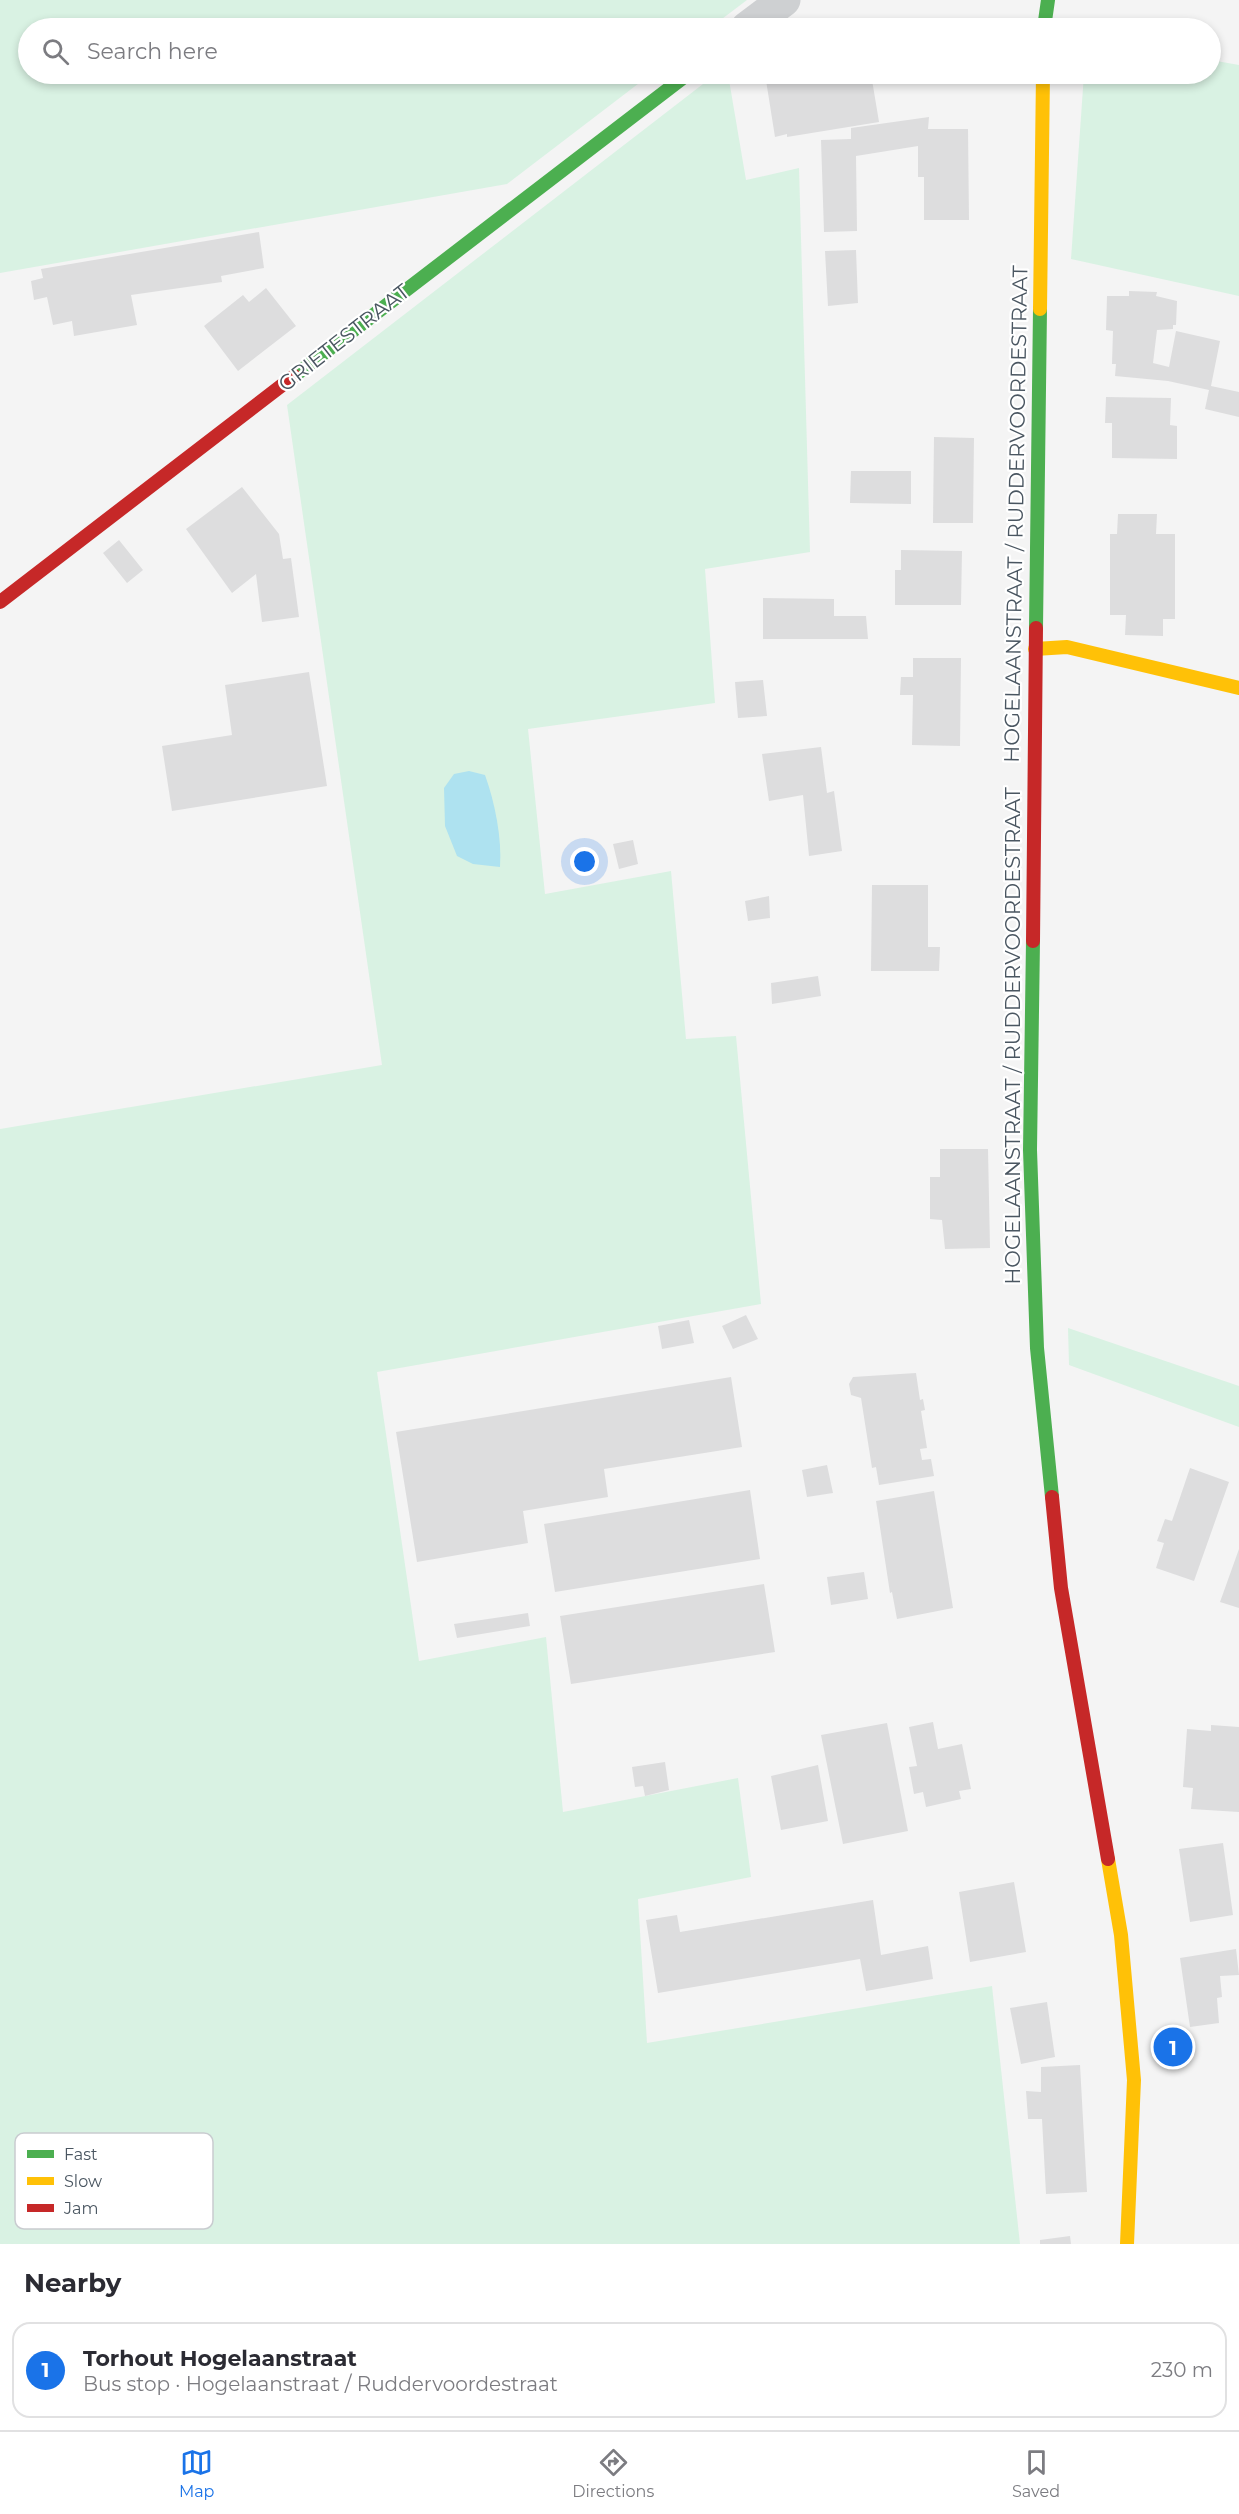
<!DOCTYPE html>
<meta charset="utf-8">
<style>
body{margin:0;font-family:Montserrat,sans-serif;background:#f2f2f3;color:#2b2b33}
.you{position:absolute;left:585px;top:862px;width:21px;height:21px;margin:-15px;border:4px solid #fff;border-radius:50%;background:#1a73e8;box-shadow:0 0 0 9px #1a73e833}
.badge{display:grid;place-items:center;width:39px;height:39px;border-radius:50%;background:#1a73e8;color:#fff;font-size:20px;font-weight:700}
.pin{position:absolute;translate:-50% -50%;border:3px solid #fff;box-shadow:0 2px 6px #0006}
.list{margin:0;padding:0;list-style:none}
h2{display:flex;justify-content:space-between;align-items:center;height:78px;margin:0;padding:0 24px;font-size:26px}
h2 small{font-size:20px;font-weight:400;color:#7c7c81}
.list li{display:grid;grid-template-columns:39px 1fr auto;gap:18px;align-items:center;box-sizing:border-box;height:96px;margin:0 12px 12px;padding:0 12px;border:2px solid #e1e1e2;border-radius:18px}
.list b{display:block;font-size:22px;white-space:nowrap}
.list p{margin:0;font-size:20px;white-space:nowrap;color:#7c7c81}
.list em{font-size:20px;font-style:normal;color:#7c7c81}
.icon{flex:none;width:33px;height:33px;fill:none;stroke:currentColor;stroke-width:2;stroke-linecap:round;stroke-linejoin:round}
.map{position:relative;flex:none;width:1239px;height:2244px;overflow:hidden}
.search{position:absolute;background:#fff;box-shadow:0 3px 9px #0003;left:18px;right:18px;top:18px;height:66px;display:flex;align-items:center;gap:15px;box-sizing:border-box;padding:0 21px;border-radius:33px;color:#7c7c81;font-size:22px}
.sheet{height:186px;background:#fff}
nav{display:flex;justify-content:space-around;align-items:center;box-sizing:border-box;height:84px;border-top:2px solid #e1e1e2;background:#fff;font-size:16px;color:#7c7c81}
nav a{display:grid;justify-items:center;gap:3px}
nav .on{color:#1a73e8}
.map>svg:first-child{display:block}
</style>
<div class="map">
<svg width="1239" height="2244" viewBox="0 0 1239 2244">
<rect width="100%" height="100%" fill="#f4f4f4"/>
<!-- green -->
<path fill="#d9f2e3" d="M0 0H747L710 28H28V74H651L507 184 0 273Z
M1211 60 1239 65V296L1071 259 1084 74H1210Z
M716 74H728L746 180 799 168 810 552 705 569 715 703 528 729 545 894 671 871 686 1039 736 1036 761 1304 377 1372 419 1661 546 1637 563 1812 738 1778 751 1877 638 1899 647 2043 992 1986 1020 2244H0V1129L382 1065 287 405Z
M1068 1328 1239 1386V1427L1069 1365Z"/>
<!-- water -->
<path fill="#aee2f0" d="M469 771 485 775C495 803 502 838 500 867L473 864 457 856 445 826 444 788 454 774Z"/>
<!-- building -->
<path fill="#ddddde" d="M765 74H871L879 122 787 137V134L775 137Z
M929 117 928 129H968L969 220H924V177H918V146L856 156 857 231 824 232 821 140 851 139V128Z
M259 232 264 268 221 276 222 282 131 295 137 325 74 336 72 321 53 325 47 297 34 300 31 281 43 278 41 269Z
M856 250 858 303 828 306 825 251Z
M266 288 296 326 238 371 204 326 243 295 249 302Z
M1129 291 1157 292 1156 296 1177 301 1176 325H1173V329L1157 330 1153 363 1169 367 1176 331 1220 341 1211 386 1239 392V417L1205 409 1209 390 1168 381 1115 376 1116 364H1112L1113 331 1106 330 1107 296H1129Z
M1106 397 1171 398 1170 425 1177 426V459L1112 458V423H1105Z
M934 437 974 438 973 523H933Z
M851 471H911V504L850 503Z
M242 487 279 534 283 559 291 558 299 617 262 622 256 574 232 593 186 529Z
M1118 514H1157L1156 534H1175V619H1163V636L1125 635 1126 615H1110V534H1117Z
M119 540 143 570 127 583 103 553Z
M901 550 962 551 961 605H895V570H901Z
M763 598 834 599V616H866L868 639H763Z
M913 658H961L960 746 912 745 913 695H900L901 677H913Z
M309 672 327 786 172 811 162 746 232 735 225 685Z
M763 680 767 716 738 718 735 682Z
M821 747 827 793 834 791 842 851 809 856 803 795 769 801 762 754Z
M633 840 638 864 619 869 613 844Z
M872 885H928V947H940L939 971H871Z
M769 896 770 918 748 921 745 901Z
M818 976 821 996 772 1004 771 983Z
M940 1149H988L990 1248 945 1249 942 1220 930 1219V1177H940Z
M746 1315 758 1339 733 1349 722 1326Z
M689 1320 694 1343 662 1349 658 1326Z
M916 1373 920 1400 923 1399 925 1410 921 1411 927 1448 920 1449 922 1460 931 1459 934 1476 879 1485 876 1467 872 1468 861 1398 851 1395 849 1384 853 1377Z
M731 1377 742 1447 604 1469 608 1497 523 1511 528 1543 417 1562 396 1432Z
M827 1465 833 1493 807 1497 802 1470Z
M1190 1468 1229 1482 1194 1581 1156 1568 1164 1543 1157 1541 1165 1519 1172 1521Z
M750 1490 760 1559 555 1592 544 1524Z
M934 1491 953 1608 897 1619 892 1592 890 1593 876 1501Z
M1239 1549V1608L1220 1602Z
M864 1572 868 1599 831 1605 827 1577Z
M764 1584 775 1652 571 1684 560 1616Z
M528 1613 530 1626 457 1638 454 1624Z
M933 1722 938 1749 962 1744 971 1789 959 1791 961 1799 926 1807 923 1792 914 1794 909 1767 917 1766 909 1727Z
M887 1723 908 1831 843 1844 821 1735Z
M1211 1725 1239 1727V1812L1191 1809 1193 1788 1183 1787 1187 1729 1211 1731Z
M665 1762 669 1790 645 1796 643 1786 635 1787 632 1767Z
M818 1765 828 1821 781 1830 771 1776Z
M1223 1843 1233 1915 1190 1922 1179 1849Z
M1014 1882 1026 1952 970 1962 959 1892Z
M873 1900 881 1955 928 1946 933 1979 866 1991 860 1959 658 1993 646 1920 677 1915 680 1932Z
M1236 1949 1239 1975 1220 1976 1222 1997 1217 1998 1219 2023 1190 2027 1180 1958Z
M1047 2002 1055 2057 1021 2064 1010 2008Z
M1080 2065 1087 2192 1046 2194 1042 2119H1028L1026 2091 1041 2092V2067Z
M1070 2236 1071 2244H1040V2240Z"/>
<g fill="none" stroke-linecap="round" stroke-linejoin="round">
<!-- street -->
<path stroke="#ced0d2" stroke-width="33" d="M747 28 784 0"/>
<!-- fast -->
<path stroke="#4caf50" stroke-width="14" d="M1044 28 1048 0
M294 376 688 74
M1036 628 1040 309
M1033 941 1030 1150 1037 1348 1052 1497"/>
<!-- slow -->
<path stroke="#ffc107" stroke-width="14" d="M1040 309 1043 74
M1035 649 1067 647 1239 688
M1108 1859 1121 1935 1134 2080 1127 2244"/>
<!-- jam -->
<path stroke="#c62828" stroke-width="14" d="M0 602 294 376
M1033 941 1036 628
M1052 1497 1061 1588 1108 1859"/>
</g>
<g text-anchor="middle" stroke-width="4.5" stroke-linejoin="round" paint-order="stroke">
<!-- street labels -->
<g font-size="21" fill="#4a5661" stroke="#fff">
<text transform="translate(344 338) rotate(-38)" y="7">GRIETESTRAAT</text>
<text transform="translate(1016 514) rotate(-89)" y="7">HOGELAANSTRAAT / RUDDERVOORDESTRAAT</text>
<text transform="translate(1013 1036) rotate(-90)" y="7">HOGELAANSTRAAT / RUDDERVOORDESTRAAT</text>
</g>
</g>
<!-- legend -->
<rect x="15" y="2133" width="198" height="96" rx="9" fill="#fff" stroke="#c9ccd0" stroke-width="1.5"/>
<rect x="27" y="2150" width="27" height="8" fill="#4caf50"/>
<rect x="27" y="2177" width="27" height="8" fill="#ffc107"/>
<rect x="27" y="2204" width="27" height="8" fill="#c62828"/>
<g font-size="16" fill="#4a5661">
<text x="64" y="2160">Fast</text>
<text x="64" y="2187">Slow</text>
<text x="64" y="2214">Jam</text>
</g>
</svg>
<div class="you"></div>
<div class="pin badge" style="left:1173px;top:2047px">1</div>
<div class="search"><svg class="icon" aria-label="search" viewBox="0 0 24 24"><circle cx="10" cy="10" r="6"/><path d="M15 15l6 6"/></svg>Search here</div>
</div>
<section class="sheet">
<h2>Nearby<small></small></h2>
<ul class="list">
<li><span class="badge">1</span><div><b>Torhout Hogelaanstraat</b><p>Bus stop · Hogelaanstraat / Ruddervoordestraat</p></div><em>230 m</em></li>
</ul>
</section>
<nav>
<a class="on"><svg class="icon" aria-label="map" viewBox="0 0 24 24"><path d="M3 6l6-2 6 2 6-2v14l-6 2-6-2-6 2zM9 4v14M15 6v14"/></svg>Map</a>
<a><svg class="icon" aria-label="directions" viewBox="0 0 24 24"><path d="M12 3l9 9-9 9-9-9zM9 14v-3h6M13 9l2 2-2 2"/></svg>Directions</a>
<a><svg class="icon" aria-label="saved" viewBox="0 0 24 24"><path d="M7 4h10v16l-5-4-5 4z"/></svg>Saved</a>
</nav>
